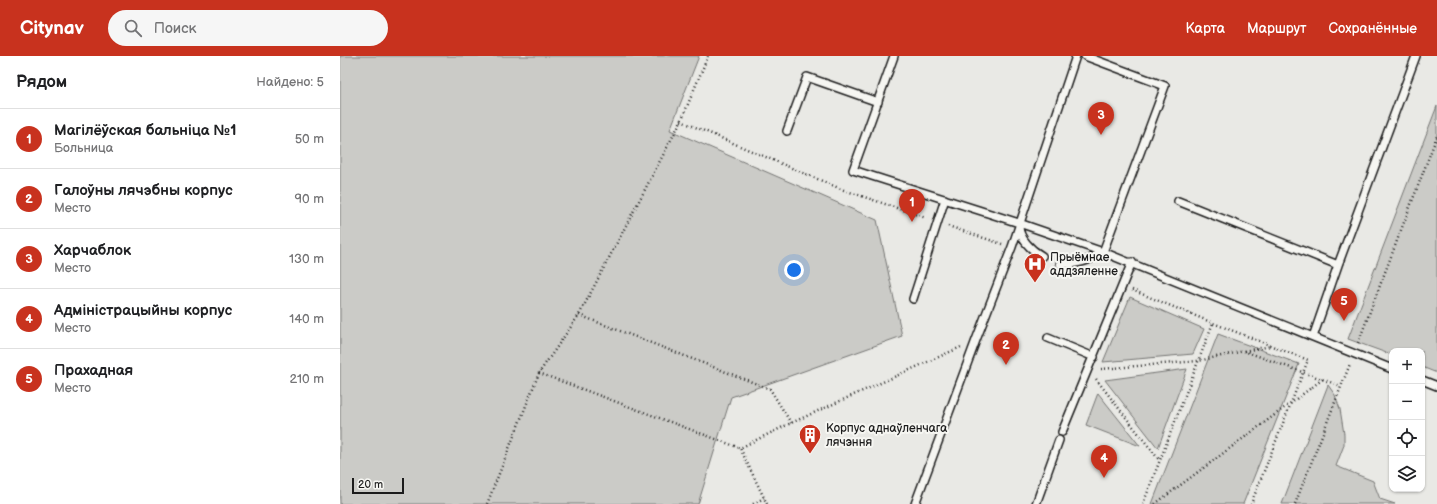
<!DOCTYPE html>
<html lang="ru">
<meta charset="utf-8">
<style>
body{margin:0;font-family:"Balsamiq Sans",sans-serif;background:#f6f6f6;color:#202124}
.controls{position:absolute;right:12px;bottom:12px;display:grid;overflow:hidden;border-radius:8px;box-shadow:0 1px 3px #0004}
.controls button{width:36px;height:36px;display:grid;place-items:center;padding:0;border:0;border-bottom:1px solid #e0e0e0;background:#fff;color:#202124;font:20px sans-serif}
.scale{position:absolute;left:12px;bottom:10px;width:52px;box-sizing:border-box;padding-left:4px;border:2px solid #1c1c1c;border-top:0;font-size:11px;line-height:14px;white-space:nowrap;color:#1c1c1c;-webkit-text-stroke:3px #f6f6f2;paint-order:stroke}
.you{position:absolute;left:454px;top:214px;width:14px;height:14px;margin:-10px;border:3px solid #fff;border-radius:50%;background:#1a73e8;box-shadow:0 0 0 6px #1a73e833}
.badge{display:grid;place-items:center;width:26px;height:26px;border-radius:50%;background:#c8321e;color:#fff;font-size:13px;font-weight:700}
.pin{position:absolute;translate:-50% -33px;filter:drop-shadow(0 1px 2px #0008)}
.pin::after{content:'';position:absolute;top:21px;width:14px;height:12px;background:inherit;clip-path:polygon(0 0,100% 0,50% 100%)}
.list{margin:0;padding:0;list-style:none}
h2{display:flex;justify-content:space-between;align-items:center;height:52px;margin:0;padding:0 16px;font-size:17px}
h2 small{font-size:13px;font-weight:400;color:#757577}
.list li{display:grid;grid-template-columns:26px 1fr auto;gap:12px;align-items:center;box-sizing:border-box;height:60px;padding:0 16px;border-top:1px solid #e0e0e0}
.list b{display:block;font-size:15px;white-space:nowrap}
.list p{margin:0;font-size:13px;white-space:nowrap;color:#757577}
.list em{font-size:13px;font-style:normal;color:#757577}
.icon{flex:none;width:22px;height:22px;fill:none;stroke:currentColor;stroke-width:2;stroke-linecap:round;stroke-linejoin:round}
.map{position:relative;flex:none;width:1097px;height:448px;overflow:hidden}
header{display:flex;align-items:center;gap:24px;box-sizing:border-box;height:56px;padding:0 20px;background:#c8321e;color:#fff}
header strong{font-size:19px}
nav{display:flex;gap:22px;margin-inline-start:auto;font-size:14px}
.search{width:280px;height:36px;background:#f6f6f6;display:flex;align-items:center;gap:10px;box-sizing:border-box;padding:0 14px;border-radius:22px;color:#757577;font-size:15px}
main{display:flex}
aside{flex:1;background:#fff}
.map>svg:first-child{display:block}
</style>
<header>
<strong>Citynav</strong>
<div class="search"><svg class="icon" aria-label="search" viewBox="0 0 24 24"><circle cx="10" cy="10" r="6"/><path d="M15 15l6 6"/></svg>Поиск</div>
<nav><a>Карта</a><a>Маршрут</a><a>Сохранённые</a></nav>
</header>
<main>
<aside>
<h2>Рядом<small>Найдено: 5</small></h2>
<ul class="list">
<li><span class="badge">1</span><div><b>Магілёўская бальніца №1</b><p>Больница</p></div><em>50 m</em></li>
<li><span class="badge">2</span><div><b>Галоўны лячэбны корпус</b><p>Место</p></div><em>90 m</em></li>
<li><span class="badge">3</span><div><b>Харчаблок</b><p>Место</p></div><em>130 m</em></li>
<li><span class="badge">4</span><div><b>Адміністрацыйны корпус</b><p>Место</p></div><em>140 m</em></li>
<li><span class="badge">5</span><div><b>Прахадная</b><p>Место</p></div><em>210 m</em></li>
</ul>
</aside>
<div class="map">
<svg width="1097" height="448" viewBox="0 0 1097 448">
<rect width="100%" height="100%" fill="#e9e9e5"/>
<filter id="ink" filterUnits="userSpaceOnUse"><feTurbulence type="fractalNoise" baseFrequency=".025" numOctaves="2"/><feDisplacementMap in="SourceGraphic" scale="8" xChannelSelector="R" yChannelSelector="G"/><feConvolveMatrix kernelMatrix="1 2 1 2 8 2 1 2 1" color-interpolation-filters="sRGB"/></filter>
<g filter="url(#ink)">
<!-- green -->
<path fill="#cbcbc7" stroke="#747472" d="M0 0H359L330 74 537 164 562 280 391 341 358 448H0Z
M1097 50V317L1082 311V295H1052V299L1008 283Z
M790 241 864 273 853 298 763 306Z
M878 278 959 308 903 448H812Z
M847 313 818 392 765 324Z
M988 329 995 339 1000 353 1004 378V389L996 410 1033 425 1040 443 1055 448H942Z
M758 337 800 390 746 369Z"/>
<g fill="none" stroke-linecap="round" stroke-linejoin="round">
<!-- lane casing -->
<g stroke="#1c1c1c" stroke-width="10">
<path id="lane" d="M554 0 513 114 679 167 763 196 1052 313
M447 75 467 21 538 46
M838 145 998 209
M679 170C679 182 691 194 702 200
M720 208C737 209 749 205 763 196L825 30 745 0
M573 243 605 143
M973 281 998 209 1076 0
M708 282 754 301
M1082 324 1097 330
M722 376 792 206
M575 448 636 284 672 191 736 0
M696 448 719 384"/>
</g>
<!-- path -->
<path stroke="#1c1c1c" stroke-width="2.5" stroke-dasharray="1 3" stroke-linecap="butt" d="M341 65 501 133 586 162
M608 170 662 188
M792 234 873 267 968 304 911 448
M239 259 430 333 451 367
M1018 287 1097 80
M904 295 931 290
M761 313 858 305 904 295 1001 330
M199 317 400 392
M756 323 820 405
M147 448 199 317 239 259 341 65 368 0
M413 448 424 442
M427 448 400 392 451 367 621 291
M803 448 873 267
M815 448 983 323
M955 448 1010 308"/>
<!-- lane -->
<use href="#lane" stroke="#f6f6f2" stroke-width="7"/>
</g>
</g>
<!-- icons -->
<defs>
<g id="hospital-pin" transform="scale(1.15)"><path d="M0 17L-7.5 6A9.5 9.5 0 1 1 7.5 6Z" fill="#c8321e" stroke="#f6f6f2"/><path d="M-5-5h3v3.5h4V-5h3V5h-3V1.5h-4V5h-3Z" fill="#fff"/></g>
<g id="building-pin" transform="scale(1.15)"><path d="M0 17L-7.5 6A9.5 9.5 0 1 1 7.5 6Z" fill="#c8321e" stroke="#f6f6f2"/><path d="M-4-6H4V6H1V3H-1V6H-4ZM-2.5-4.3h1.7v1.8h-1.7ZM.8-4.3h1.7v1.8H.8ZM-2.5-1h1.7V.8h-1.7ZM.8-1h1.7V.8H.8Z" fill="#fff"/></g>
</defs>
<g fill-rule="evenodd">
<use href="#hospital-pin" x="695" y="208"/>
<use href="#building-pin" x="470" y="379"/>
</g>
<g text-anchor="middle" stroke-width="4" stroke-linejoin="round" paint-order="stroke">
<!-- poi labels -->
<g font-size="12" fill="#1c1c1c" stroke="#f6f6f2" text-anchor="start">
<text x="710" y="205">Прыёмнае<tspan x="710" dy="14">аддзяленне</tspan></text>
<text x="486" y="376">Корпус аднаўленчага<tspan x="486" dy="14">лячэння</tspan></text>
</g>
</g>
</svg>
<div class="controls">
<button>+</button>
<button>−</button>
<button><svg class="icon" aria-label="locate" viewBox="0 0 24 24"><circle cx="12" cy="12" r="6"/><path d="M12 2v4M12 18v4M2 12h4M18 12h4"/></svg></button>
<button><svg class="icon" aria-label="layers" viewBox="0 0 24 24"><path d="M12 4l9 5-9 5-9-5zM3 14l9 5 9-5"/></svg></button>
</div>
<div class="scale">20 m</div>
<div class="you"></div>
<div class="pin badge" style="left:572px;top:166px">1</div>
<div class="pin badge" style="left:666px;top:309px">2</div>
<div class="pin badge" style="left:761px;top:79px">3</div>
<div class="pin badge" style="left:764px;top:422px">4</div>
<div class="pin badge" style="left:1004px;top:265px">5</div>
</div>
</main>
